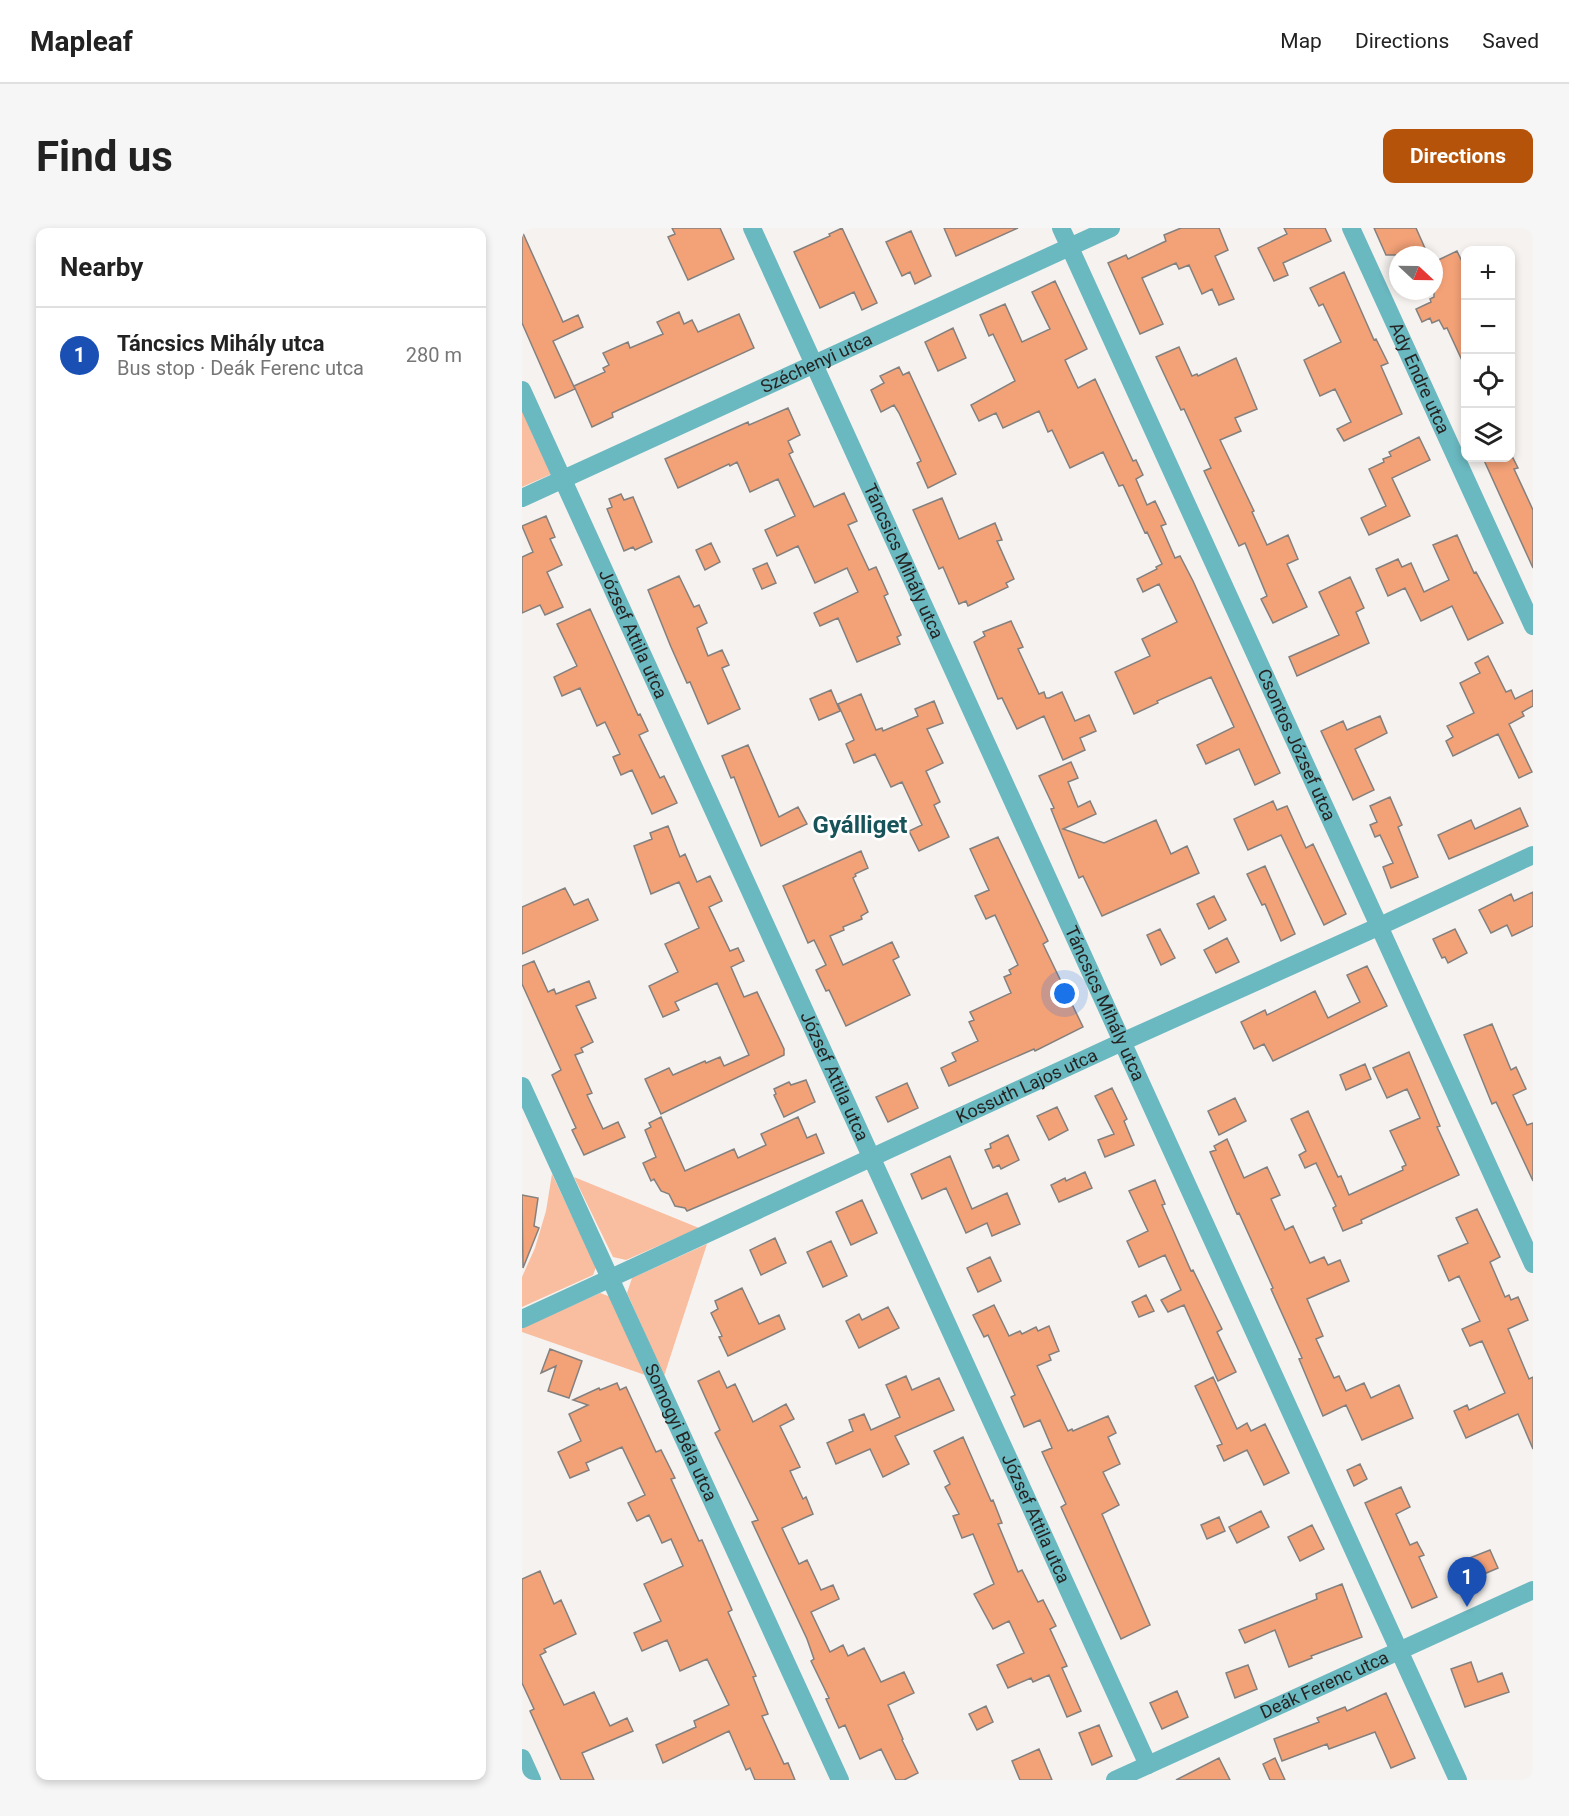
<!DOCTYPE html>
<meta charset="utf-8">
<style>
body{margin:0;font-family:Roboto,sans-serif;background:#f6f6f6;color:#222}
.controls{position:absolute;right:18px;top:18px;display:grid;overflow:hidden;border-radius:12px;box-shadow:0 3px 9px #0003}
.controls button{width:54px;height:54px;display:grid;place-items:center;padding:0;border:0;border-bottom:2px solid #e0e0e0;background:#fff;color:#222;font:30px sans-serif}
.compass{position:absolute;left:867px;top:18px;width:54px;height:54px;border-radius:50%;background:#fff;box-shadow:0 3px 9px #0003;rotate:112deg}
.you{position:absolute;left:543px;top:766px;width:21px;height:21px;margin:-15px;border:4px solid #fff;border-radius:50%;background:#1a73e8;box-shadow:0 0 0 9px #1a73e833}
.badge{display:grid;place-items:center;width:39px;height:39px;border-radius:50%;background:#b45309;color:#fff;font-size:20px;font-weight:700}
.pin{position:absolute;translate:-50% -50px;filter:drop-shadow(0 2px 3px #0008)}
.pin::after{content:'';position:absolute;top:32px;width:21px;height:18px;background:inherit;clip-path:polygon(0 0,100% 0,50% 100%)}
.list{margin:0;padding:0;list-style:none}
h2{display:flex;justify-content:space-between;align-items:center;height:78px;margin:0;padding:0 24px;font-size:26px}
h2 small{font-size:20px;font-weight:400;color:#767676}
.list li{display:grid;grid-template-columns:39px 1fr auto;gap:18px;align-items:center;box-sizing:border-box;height:96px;padding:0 24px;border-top:2px solid #e0e0e0}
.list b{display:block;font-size:22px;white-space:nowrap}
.list p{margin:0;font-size:20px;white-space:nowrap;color:#767676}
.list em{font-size:20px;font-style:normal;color:#767676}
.icon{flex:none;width:33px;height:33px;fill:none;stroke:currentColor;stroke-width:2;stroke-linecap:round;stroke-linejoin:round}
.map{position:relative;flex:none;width:1011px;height:1552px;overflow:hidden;border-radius:12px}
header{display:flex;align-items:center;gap:36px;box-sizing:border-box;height:84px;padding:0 30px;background:#fff;border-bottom:2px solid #e0e0e0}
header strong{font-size:28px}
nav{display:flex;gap:33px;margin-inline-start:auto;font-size:21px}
.intro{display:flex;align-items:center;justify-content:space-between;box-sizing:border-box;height:144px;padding:0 36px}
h1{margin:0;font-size:42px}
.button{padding:15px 27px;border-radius:12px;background:#b45309;color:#fff;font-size:21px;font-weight:700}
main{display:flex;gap:36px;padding:0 36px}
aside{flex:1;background:#fff;border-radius:12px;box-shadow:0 3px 9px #0003}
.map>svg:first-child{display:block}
</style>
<header>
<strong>Mapleaf</strong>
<nav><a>Map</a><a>Directions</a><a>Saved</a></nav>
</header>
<div class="intro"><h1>Find us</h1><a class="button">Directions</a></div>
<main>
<aside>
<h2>Nearby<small></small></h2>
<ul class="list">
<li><span class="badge" style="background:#1a4fb4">1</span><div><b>Táncsics Mihály utca</b><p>Bus stop · Deák Ferenc utca</p></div><em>280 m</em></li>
</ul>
</aside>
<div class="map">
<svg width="1011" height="1552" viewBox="0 0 1011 1552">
<rect width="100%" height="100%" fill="#f6f2ef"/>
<!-- green -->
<path fill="#f9bd9f" d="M0 178 32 245 0 259Z
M30 946 74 1039 71 1047 0 1079V1049L13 1020 24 983Z
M52 949 177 1000 104 1032 91 1029Z
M185 1016 142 1148 105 1065 110 1050Z
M78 1065 89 1069 123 1147 0 1104V1100Z"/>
<!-- building -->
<path fill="#f3a177" stroke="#84807e" stroke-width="1.5" d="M150 0H198L212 31 166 52 146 9 153 6Z
M320 0 355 75 340 82 332 64 298 80 272 24 308 8 307 6Z
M422 0H496L434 28Z
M659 0H697L706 22 693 28 712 71 697 77 690 61 680 66 667 37 657 41 654 35 620 50 641 96 618 106 586 35 604 27 606 31 644 13 642 7Z
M762 0H803L809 13 761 35 766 47 752 53 736 20 765 6Z
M852 0H894L906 27H864Z
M0 3 41 94 56 87 61 99 31 113 53 161 33 170 0 95Z
M389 3 409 48 393 56 388 44 380 48 364 14Z
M935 23 944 42V141L925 100 922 101 917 92 910 95 908 90 900 94 894 81 909 74 908 71 912 69V34Z
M822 44 852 112 854 111 866 135 859 138 880 186 822 213 815 201 829 194 813 161 798 168 782 132 819 114 801 76 797 78 788 60Z
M533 53 565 121 543 132 556 160 573 151 611 233 614 232 621 247 614 251 625 277 633 273 644 296 639 298 653 330 658 328 671 353 758 545 733 557 717 521 684 536 675 517 712 499 689 449 635 473 636 475 612 486 593 444 628 428 620 411 655 394 637 356 621 364 615 351 635 341 634 339 640 336 625 304 623 305 601 257 597 258 581 224 548 240 530 202 526 204 517 183 481 200 474 185 457 193 449 177 493 153 471 106 467 108 458 87 483 76 500 114 528 101 510 64Z
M157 84 162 96 170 92 176 104 217 86 232 120 90 185 91 189 70 199 52 158 83 144 81 140 87 137 81 125 106 114 108 120 141 106 135 94Z
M431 100 444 130 416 143 403 114Z
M657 119 670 148 675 146 676 148 714 130 735 181 713 190 719 203 698 212 732 283 730 284 745 317 766 307 776 331 765 336 785 379 751 395 739 371 745 368 723 315 717 318 682 243 689 240 662 181 659 182 634 129Z
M377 139 381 147 387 144 434 246 406 260 395 235 399 233 377 185 372 177 359 184 349 162 362 155 358 148Z
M266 180 278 207 266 213 271 224 267 226 292 279 322 265 335 293 326 297 347 342 354 339 366 366 362 368 379 407 375 409 378 416 335 434 316 390 298 398 292 385 336 364 325 340 293 355 276 318 255 328 243 302 273 288 256 251 228 264 215 234 208 238 207 236 156 260 143 231 226 194 227 197Z
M897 209 908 232 870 250 888 288 847 307 839 290 864 278 847 241 862 234 861 231 869 228 867 224Z
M961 230H991L996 240 992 241 1011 282V340Z
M99 266 102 272 111 269 130 314 113 322 111 319 102 323 85 281 90 279 87 271Z
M420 270 437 311 473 295 480 312 475 313 492 351 484 355 486 359 446 378 444 373 437 376 421 339 417 341 391 282Z
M24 288 33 309 28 311 40 337 25 344 41 379 23 387 18 377 0 385V329L11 324 0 298Z
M935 307 952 345 954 344 981 395 946 412 930 378 899 393 883 360 866 368 854 341 876 331 880 339 889 335 902 364 927 352 911 317Z
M189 315 198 334 183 342 174 322Z
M245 335 254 355 240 361 231 341Z
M157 348 172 379 177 377 185 395 175 400 186 428 200 422 207 437 200 440 218 481 186 496 168 454 165 455 149 419 126 362Z
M828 349 842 380 834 384 847 415 775 448 767 429 817 407 797 364Z
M68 381 116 487 118 486 126 503 117 507 138 550 142 548 155 575 130 586 110 542 99 547 91 529 98 526 83 494 75 498 58 460 40 468 32 449 55 438 35 396Z
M489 393 501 419 496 421 517 466 522 464 524 470H527L540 464 553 493 567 487 574 503 558 510 563 522 541 532 522 488 495 501 480 470 476 471 452 414 463 408 461 404Z
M966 428 984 464 989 462 993 471 1011 462V478L1000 484 1002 488 987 496 1010 544 997 550 976 506 931 528 924 513 931 509 925 498 952 485 938 455 958 445 953 435Z
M309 462 318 483 297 492 288 471Z
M339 466 354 502 360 500 361 503 396 488 393 481 412 473 421 495 405 501 421 535 404 543 418 574 412 577 427 609 397 623 387 603 400 597 380 554 369 559 353 526 332 535 324 516 332 512 316 476Z
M858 488 865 505 833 521 852 562 831 572 799 503 821 493 825 502Z
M226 517 257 589 276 579 285 596 239 618 212 549 209 550 200 528Z
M549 534 556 550 546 554 556 579 568 573 574 586 541 601 582 615 634 592 649 626 665 618 677 645 580 688 561 648 557 650 529 581 532 580 517 548Z
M868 569 880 597 876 599 896 649 869 660 861 639 871 635 858 607 853 609 848 597 855 594 848 578Z
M751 573 755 582 765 578 784 620 791 616 824 686 802 697 759 607 726 622 712 591Z
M998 580 1006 598 927 631 916 607 949 592 953 601Z
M146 598 158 629 163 626 175 654 188 648 200 673 187 679 208 723 216 720 222 733 209 739 222 769 235 764 262 821V827L139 886 123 851 147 840 151 847 183 833 184 835 198 829 202 838 227 827 195 755 153 774 157 782 141 789 127 758 156 744 143 716 177 700 157 654 129 666 112 618 130 611 128 605Z
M476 609 526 713 521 716 561 799 513 823 512 821 427 858 419 840 434 833 430 825 456 813 447 794 452 792 448 784 489 765 482 749 489 746 487 742 496 737 473 687 464 691 453 668 467 662 448 621Z
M339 623 346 640 333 646 334 648 331 650 346 684 339 688 340 691 321 699 322 702 308 708 321 737 370 714 377 729 371 732 388 767 324 798 307 762 304 763 294 742 304 737 292 712 286 715 261 658Z
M743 638 773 706 759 713 743 676 740 677 725 646Z
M43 660 52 677 66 671 76 692 0 726V679Z
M1011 664V698L990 708 985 697 969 705 957 682 989 666 992 673Z
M692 668 704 692 687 701 675 676Z
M638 701 653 730 639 737 625 707Z
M933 701 945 725 926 735 923 729 920 730 911 711Z
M705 710 717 734 694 745 682 722Z
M12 733 26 764 32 761 34 766 67 753 74 770 54 778 71 814 59 820 61 824 53 827 70 865 65 867 81 901 96 894 103 909 62 927 50 902 54 900 30 847 39 842 0 756V738Z
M845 738 865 778 751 833 742 816 732 821 719 794 743 782 745 787 793 763 806 790 838 774 825 747Z
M970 796 989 842 994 839 1004 861 991 867 1005 897 1011 895V953L974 874 970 876 942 807Z
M887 824 918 898 915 899 937 947 839 992 840 995 821 1003 811 980 814 978 794 935 783 940 777 927 784 923 769 891 786 883 816 949 819 948 827 967 881 942 880 939 884 937 868 903 898 890 885 861 865 870 851 840Z
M843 836 849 851 824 862 818 847Z
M284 852 293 874 262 889 252 867 254 866 252 861 267 854 269 857Z
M385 855 396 880 366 894 354 869Z
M590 860 605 891 602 893 612 917 583 929 576 912 592 906 573 868Z
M713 870 724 893 697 907 686 883Z
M535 879 546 902 527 912 515 888Z
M139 889 163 943 212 921 216 930 244 917 239 906 276 889 285 910 294 906 302 925 165 983 163 980 153 978 147 966 139 963 132 951 129 953 121 935 134 929 123 902 129 899 127 895Z
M486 907 497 932 479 941 477 937 471 940 463 922 469 920 468 916Z
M705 911 722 950 745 939 758 967 749 971 763 1002 771 998 788 1035 802 1029 806 1037 818 1032 827 1053 785 1071 801 1108 794 1111 812 1150 817 1148 824 1163 842 1155 849 1170 877 1157 891 1190 840 1212 824 1177 801 1188 777 1131 780 1130 749 1061 751 1060 717 985 715 986 688 924 694 922 692 918Z
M428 928 450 981 485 965 498 996 470 1008 465 995 444 1005 424 960 400 971 389 946Z
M563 944 570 960 537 974 529 957 543 950 544 953Z
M633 952 643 976 640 977 669 1043 671 1042 700 1101 695 1104 714 1144 696 1153 662 1077 646 1084 639 1072 659 1062 643 1027 617 1039 605 1013 626 1003 607 963Z
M0 967 16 970 12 998 17 1000 1 1040Z
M340 972 355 1005 329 1017 314 984Z
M955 981 978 1029 968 1034 983 1069 987 1067 989 1072 996 1069 1006 1092 986 1101 1007 1151 1011 1149V1221L996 1186 944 1210 932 1183 945 1177 947 1182 983 1165 960 1113 948 1118 940 1101 958 1093 937 1048 927 1053 916 1028 946 1015 934 990Z
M253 1010 264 1035 239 1047 228 1022Z
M309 1013 325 1048 301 1059 285 1024Z
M468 1029 479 1053 456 1064 445 1040Z
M220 1060 237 1096 257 1087 263 1101 206 1128 197 1109 200 1108 189 1085 196 1081 193 1073Z
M624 1067 632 1083 617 1089 610 1074Z
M472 1077 487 1108 498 1103 500 1106 514 1099 516 1103 527 1098 537 1123 527 1127 529 1132 515 1138 546 1203 550 1201 551 1203 586 1188 594 1205 586 1209 598 1236 581 1244 597 1277 580 1286 628 1397 599 1411 539 1279 544 1276 520 1224 530 1220 518 1192 502 1199 489 1169 493 1167 466 1107 462 1109 451 1087Z
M366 1079 377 1100 337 1120 324 1093 337 1086 340 1092Z
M28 1121 60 1133 47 1170 26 1163 34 1138 19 1145Z
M197 1143 205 1160 213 1156 231 1194 264 1176 272 1191 258 1198 278 1239 268 1243 281 1271 284 1269 291 1286 260 1300 277 1336 285 1332 299 1362 311 1357 317 1371 289 1384 308 1424 321 1417 326 1428 342 1420 359 1454 382 1444 392 1465 366 1477 381 1511 380 1512 396 1545 382 1552H374L359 1521 338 1531 323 1497 317 1500 304 1471 307 1470 289 1433 292 1431 285 1411 230 1294 236 1292 193 1205 198 1202 176 1153Z
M384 1148 390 1162 417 1150 432 1182 373 1208 387 1236 361 1249 348 1221 314 1236 305 1215 331 1203 327 1192 342 1186 349 1202 378 1189 364 1157Z
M691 1149 715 1201 725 1195 729 1203 743 1196 767 1245 742 1257 725 1222 702 1233 695 1218 700 1216 673 1158Z
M95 1155 98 1162 104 1159 134 1224 139 1222 153 1250 149 1251 177 1313 180 1312 210 1382 206 1384 234 1448 231 1449 246 1486 240 1488 262 1536 266 1535 273 1552H233L228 1540 224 1542 207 1503 141 1535 134 1517 174 1499 172 1493 207 1477 185 1431 158 1443 145 1412 120 1423 112 1405 139 1393 122 1356 161 1338 149 1311 140 1315 127 1287 115 1293 106 1275 123 1267 100 1219 64 1235 67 1242 48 1250 36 1224 59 1213 47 1186 66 1177 51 1172 77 1160 78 1162Z
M441 1209 469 1273 471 1272 480 1295 476 1296 496 1344 500 1342 516 1374 521 1372 534 1398 528 1401 545 1438 540 1440 559 1483 545 1489 527 1447 511 1454 509 1450 486 1460 475 1437 502 1425 487 1393 471 1401 452 1366 472 1356 451 1306 440 1310 431 1288 437 1286 423 1259 428 1256 412 1223Z
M838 1236 845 1251 832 1258 825 1242Z
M879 1259 888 1279 874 1286 888 1317 895 1314 902 1327 897 1329 915 1369 890 1380 843 1275Z
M739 1283 747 1299 715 1315 707 1299Z
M697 1289 703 1303 685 1311 679 1297Z
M790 1297 802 1321 778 1333 766 1309Z
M968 1322 976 1340 948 1352 940 1333Z
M18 1343 32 1376 39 1372 54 1406 22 1421 24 1424 18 1427 42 1477 72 1464 88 1498 105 1490 111 1503 60 1525 72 1552H39L8 1483 12 1481 0 1455V1351Z
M820 1356 840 1409 789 1428 790 1430 767 1439 753 1402 723 1415 717 1402 795 1371 794 1366Z
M949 1434 956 1454 980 1445 987 1464 943 1479 929 1441Z
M726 1437 735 1461 713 1470 704 1445Z
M655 1463 666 1489 640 1501 628 1475Z
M864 1465 893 1530 869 1540 853 1504 807 1521 805 1516 760 1533 752 1511 797 1494 795 1490 823 1479 825 1483Z
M464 1478 471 1494 455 1502 447 1486Z
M577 1497 590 1528 570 1537 557 1505Z
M517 1521 530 1552H498L490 1533Z
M697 1530 708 1552H654Z
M753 1530 763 1552H748L741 1536Z"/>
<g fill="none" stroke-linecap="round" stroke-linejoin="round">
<!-- minor -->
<g stroke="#6ab8c0" stroke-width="18">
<path id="s1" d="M230 0 936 1552"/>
<path id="s2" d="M539 0 1011 1036"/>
<path id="s3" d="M829 0 1011 398"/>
<path id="s4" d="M0 162 626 1537"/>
<path id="s5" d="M0 270 589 0"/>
<path id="s6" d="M0 858 318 1552"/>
<path id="s7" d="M0 1091 600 814 858 698 1011 627"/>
<path d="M0 1530 10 1552"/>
<path id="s8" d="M593 1552 1011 1362"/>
</g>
</g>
<g text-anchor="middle" stroke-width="5" stroke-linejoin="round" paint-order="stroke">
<!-- street labels -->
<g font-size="18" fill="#262423" stroke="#fff">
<text dy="6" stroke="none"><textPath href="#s5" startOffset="324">Széchenyi utca</textPath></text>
<text dy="6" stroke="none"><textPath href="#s3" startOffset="165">Ady Endre utca</textPath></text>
<text dy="6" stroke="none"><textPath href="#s1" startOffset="366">Táncsics Mihály utca</textPath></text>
<text dy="6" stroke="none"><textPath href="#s4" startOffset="268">József Attila utca</textPath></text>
<text dy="6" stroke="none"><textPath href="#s2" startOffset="568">Csontos József utca</textPath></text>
<text dy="6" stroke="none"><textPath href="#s1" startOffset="852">Táncsics Mihály utca</textPath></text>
<text dy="6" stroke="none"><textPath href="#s4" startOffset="754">József Attila utca</textPath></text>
<text dy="6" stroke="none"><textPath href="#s7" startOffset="556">Kossuth Lajos utca</textPath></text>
<text dy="6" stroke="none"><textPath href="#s6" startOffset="381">Somogyi Béla utca</textPath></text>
<text dy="6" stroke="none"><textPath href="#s4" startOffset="1240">József Attila utca</textPath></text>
<text dy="6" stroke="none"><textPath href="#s8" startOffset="230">Deák Ferenc utca</textPath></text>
</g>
<!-- district labels -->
<g font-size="24" font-weight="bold" fill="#185359" stroke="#fff">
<text x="338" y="605">Gyálliget</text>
</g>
</g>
</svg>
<div class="controls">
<button>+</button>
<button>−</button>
<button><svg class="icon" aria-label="locate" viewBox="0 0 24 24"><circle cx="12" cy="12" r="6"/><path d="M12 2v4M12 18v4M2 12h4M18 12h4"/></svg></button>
<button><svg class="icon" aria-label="layers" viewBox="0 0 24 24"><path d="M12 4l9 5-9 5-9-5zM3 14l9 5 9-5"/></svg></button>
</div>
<svg class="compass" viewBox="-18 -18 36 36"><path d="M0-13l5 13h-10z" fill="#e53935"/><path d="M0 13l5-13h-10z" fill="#767676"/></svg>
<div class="you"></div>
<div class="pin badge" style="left:945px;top:1379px;background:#1a4fb4">1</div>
</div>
</main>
